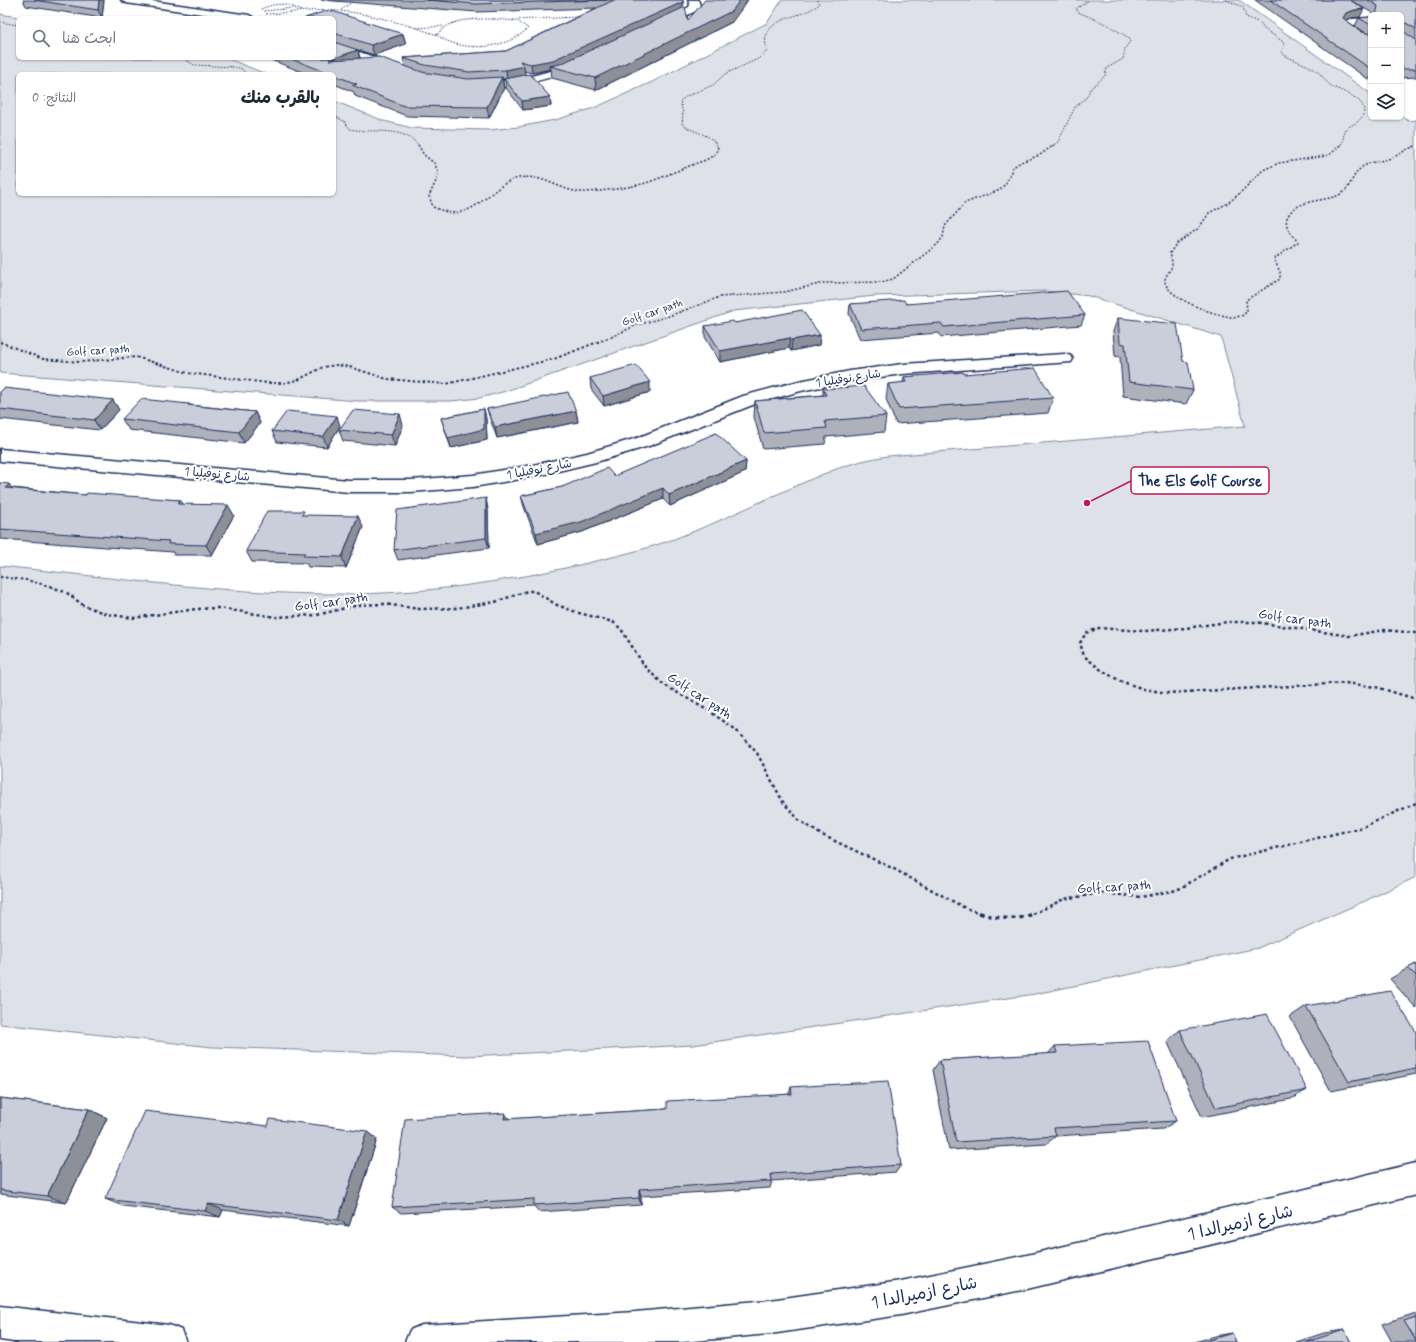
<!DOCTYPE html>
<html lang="ar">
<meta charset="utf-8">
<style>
body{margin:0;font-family:Mynerve,"Playpen Sans Arabic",sans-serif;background:#f6f6f7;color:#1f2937;direction:rtl}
.controls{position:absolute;right:12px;top:12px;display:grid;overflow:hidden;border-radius:6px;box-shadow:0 1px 3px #0004}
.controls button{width:36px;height:36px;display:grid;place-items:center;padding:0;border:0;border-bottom:1px solid #e0e1e3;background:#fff;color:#1f2937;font:20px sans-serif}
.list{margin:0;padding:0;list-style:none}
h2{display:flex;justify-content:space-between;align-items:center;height:52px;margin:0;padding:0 16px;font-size:17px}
h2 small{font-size:13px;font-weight:400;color:#747a83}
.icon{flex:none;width:22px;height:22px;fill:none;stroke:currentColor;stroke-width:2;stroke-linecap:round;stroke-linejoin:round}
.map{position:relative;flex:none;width:1416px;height:1342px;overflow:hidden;direction:ltr}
.search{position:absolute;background:#fff;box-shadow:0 1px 3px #0004;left:16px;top:16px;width:320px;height:44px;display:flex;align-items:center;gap:10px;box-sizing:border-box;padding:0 14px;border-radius:6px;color:#747a83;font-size:15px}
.panel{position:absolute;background:#fff;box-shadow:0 1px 3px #0004;left:16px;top:72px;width:320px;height:124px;border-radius:6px;direction:rtl}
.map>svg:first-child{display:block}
</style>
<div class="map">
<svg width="1416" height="1342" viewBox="0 0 1416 1342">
<rect width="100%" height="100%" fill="#fff"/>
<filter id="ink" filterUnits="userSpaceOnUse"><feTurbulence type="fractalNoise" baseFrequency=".025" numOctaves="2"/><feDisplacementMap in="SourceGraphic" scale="8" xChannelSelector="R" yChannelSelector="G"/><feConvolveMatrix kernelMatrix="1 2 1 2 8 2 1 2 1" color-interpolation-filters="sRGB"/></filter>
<g filter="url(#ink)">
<!-- green -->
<path fill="#dee1e7" stroke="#7c88a2" d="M782 0H1239L1371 94V117H1401V115L1408 121 1416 120V877L1365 901 1258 948 1035 994 693 1045 467 1056 212 1047 0 1024V566C110 577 222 594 333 594 436 595 537 577 636 551 689 537 739 511 789 489 823 474 850 461 888 456L1245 426 1221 337 1089 296 1046 291 875 296 734 311 506 391 480 398 451 401H358L0 373V14L23 18H18V58H226L266 74H18V194H334V101L384 121 412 128 489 130 518 127 555 120 594 108 652 82 767 23Z"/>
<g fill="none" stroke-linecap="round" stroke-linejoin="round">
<!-- minor casing -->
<g stroke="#1b2f5e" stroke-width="3">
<path id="minor" d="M121 0H145L249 15 254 18H230L126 3Z
M688 0H698L700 5 696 11 662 27H656L654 25 656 23 689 7 690 5Z
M1371 18V24L1351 25 1365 35 1371 37V43L1359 39 1340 25 1350 19Z
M334 43 399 66 400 68 399 70H391L334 49Z
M579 60 583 61 584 63 583 65C553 79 521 86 488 88 482 88 472 90 468 85L473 82 501 81 528 77 550 71Z
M1065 354 1071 356 1073 359 1071 362 903 374 850 381 801 391 755 404 649 446 596 462 533 477 473 487 411 492H349L0 461V449L349 480H411L473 475 533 465 587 453 637 438 743 396 799 381 850 371 903 364Z
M1416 1163V1195L1027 1289 901 1315 770 1334 683 1342H405L410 1330 422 1325 635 1312 770 1300 901 1281 1027 1255Z
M0 1306 169 1325 181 1330 186 1342H14L0 1340Z"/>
</g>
<!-- path-far4 -->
<path stroke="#1b2f5e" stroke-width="1" stroke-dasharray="1.5 1.5" stroke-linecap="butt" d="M1226 0 1243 7 1246 17 1260 23 1264 29 1282 41 1284 44 1282 52 1284 55C1295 61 1307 64 1317 71 1322 75 1325 81 1330 85 1340 92 1369 98 1363 115 1360 123 1350 125 1344 130L1343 141 1340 146
M261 9C273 4 284 2 296 8
M341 10 355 0
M264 11 293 8 302 11
M266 14C290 13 315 9 339 11 366 13 392 21 417 28
M494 19 517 21 528 28C508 50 460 53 437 35 449 18 475 19 494 19Z
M513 20 578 17
M0 22 18 25
M437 35 417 28 444 26
M183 58 194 65 236 67 242 69 246 74
M334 116 344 121 350 129C372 134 403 125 419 146
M717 146C711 133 692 133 682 124L683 113 680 101 687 96 713 85 725 74 758 59 767 51C757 15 802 20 819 4L817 0
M1052 146 1058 142 1075 107 1086 98 1091 88 1105 76 1107 68 1123 59 1125 49 1130 41 1129 38 1108 25 1078 12 1076 9 1089 0"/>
<!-- path-far3 -->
<path stroke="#1b2f5e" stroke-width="1.5" stroke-dasharray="2 2" stroke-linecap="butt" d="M418 145 424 155 434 163 438 171 437 179 429 196 433 207C438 209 443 211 447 212 477 218 493 183 519 178 543 173 561 192 583 192 598 192 635 187 649 182 669 175 687 166 706 160L714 155 718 149 717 145
M1340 145 1332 153 1326 156 1279 163 1263 170 1239 194 1228 203 1209 213 1199 228 1176 244 1170 253C1171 257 1172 261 1172 265 1171 271 1164 276 1165 282 1168 298 1212 314 1226 316 1232 318 1238 317 1244 315L1247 310 1246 300 1280 279V272L1274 259 1298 242C1293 236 1284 227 1287 218 1294 199 1324 202 1339 195 1351 189 1351 177 1360 169 1368 161 1381 162 1391 158 1400 155 1407 148 1416 146
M611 337 637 325 669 316 720 297 784 292 824 283 881 282 893 279 938 244 943 237 945 226 965 203 1000 190 1006 183 1013 167 1021 162 1040 155 1054 145"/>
<!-- path-far2 -->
<path stroke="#1b2f5e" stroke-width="2" stroke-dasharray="2.5 2.5" stroke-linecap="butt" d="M0 342 43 359 80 362 136 357 188 373 268 383H283L298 380 323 367 337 365 350 367 387 379 446 384 554 359 613 336
M0 577 26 580 53 587"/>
<!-- path-far1 -->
<path stroke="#1b2f5e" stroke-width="2.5" stroke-dasharray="3 3" stroke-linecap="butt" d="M50 586 67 593 83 605 106 614 133 618 196 609 218 608 276 617 317 615 358 605 384 604 419 609 457 608 495 602 527 591H534L557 605 579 613 613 622 621 629 645 667 664 685 709 711 735 729 757 753 783 802 799 820 820 834 894 869 965 908 983 914
M1416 633 1384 630 1350 636 1255 622H1227L1186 628 1144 631 1099 628 1086 633 1080 643 1084 656 1100 669 1120 681 1144 689 1168 693 1345 683 1376 687 1416 699
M1033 914 1064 899 1102 893 1141 897 1177 890 1230 859 1363 827 1416 803"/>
<!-- path -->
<path stroke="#1b2f5e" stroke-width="3.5" stroke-dasharray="4 4" stroke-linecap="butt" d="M980 913C996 919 1019 921 1035 913"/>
<!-- minor -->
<use href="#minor" fill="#fff" fill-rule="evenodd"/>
</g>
<!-- wall -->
<path fill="#aeb1bb" stroke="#1b2f5e" d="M23 0H104L102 18 26 6Z
M321 0H683V8L688 20 732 22 596 90 552 78 551 69 532 73 524 71 525 75 550 97 551 106 523 110 506 88 505 79H503L504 88 489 118 407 116 355 96 354 92 334 84V74H307L266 58H334V18L403 34 406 44 374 55 358 50 360 58 405 66 403 58 506 51 596 8 477 12Z
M1255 0H1350L1360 17 1352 18 1346 20 1362 32 1368 34 1355 26 1359 18 1371 17V79H1368Z
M1350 0H1416V77L1401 78V15H1374V14Z
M850 304H906L1085 315 1081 325 941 337 939 333 860 339 849 314Z
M1118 318 1183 361 1193 390 1186 404 1123 396 1120 357 1115 356 1113 331Z
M735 323 820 335 819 345 791 351 789 348 720 362 705 337V326Z
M964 374 1053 398 1048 413 896 424 886 399 888 384 903 383 904 377Z
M590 378 650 392 604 406 591 389Z
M823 389 886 416 884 432 826 437 825 444 763 449 754 417 755 401 823 395Z
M0 392 113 400 119 410 100 430 0 419Z
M189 404 190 405 255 412 260 423 244 443 129 430 122 419Z
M484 409 486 419 487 440 451 448 441 418Z
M487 409 576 411 578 422 497 438 490 419Z
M403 425 395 446 343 441 339 430Z
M340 426 327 447 277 442 272 431Z
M746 461 745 472 670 506 663 499 582 532 538 544 524 507 521 496 614 476Z
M0 483 12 488 86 495 180 500 182 504 234 515 212 555H174L173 552 0 539Z
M488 509 489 548 398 560 394 550Z
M305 515 363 527 346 568 308 567 306 563 252 562 246 551Z
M1416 964V1008L1390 979 1408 968Z
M1306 1006 1416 1032V1074L1331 1091 1290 1017Z
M1180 1030 1307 1090 1291 1099 1202 1117 1167 1041Z
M1055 1046 1176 1121 1163 1129 1056 1136 1046 1144 949 1150 933 1070 940 1060 1048 1054Z
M791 1087 901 1165 896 1172 772 1181 770 1188 641 1196V1205L539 1212 534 1206 401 1213 392 1207 505 1113 509 1119 667 1109 789 1094Z
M0 1098 89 1109 107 1118 66 1203 0 1194Z
M268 1126 367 1131 377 1139 349 1226 223 1210 220 1217 123 1206 105 1199Z
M1416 1313V1342H1392L1382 1324Z
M1344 1330 1351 1342H1296L1324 1333Z
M1232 1333 1236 1342H1195L1215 1336Z"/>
<!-- shaded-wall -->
<path fill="#8d9099" stroke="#1b2f5e" d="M99 0H104L102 18 98 10Z
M740 0H748L732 22 596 90 595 78Z
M683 2V10L556 67 550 66 551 69 532 73 531 64Z
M1364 9 1360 17 1352 18 1342 21 1343 18 1346 13 1355 10Z
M403 34 406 44 374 55 371 45Z
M358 50 360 60H329Z
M524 66 525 75 507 79 506 70Z
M502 77 504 88 489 118 487 107Z
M550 97 551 106 523 110 522 101Z
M820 335 819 345 791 351 792 340Z
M790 338 789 348 720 362V351Z
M650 382V392L604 406 603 396Z
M113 400 119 410 100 430 94 420Z
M484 409 486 419 487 440 451 448 448 438Z
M576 411 578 422 497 438 495 427Z
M255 412 260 423 244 443 239 432Z
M400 414 403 425 395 446 391 435Z
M337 416 340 426 327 447 323 437Z
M746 461 745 472 670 506 669 495Z
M9 484 17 495 6 488Z
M663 488V499L582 532 538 544 536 533Z
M486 498 488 509 489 548 486 538Z
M228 505 234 515 212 555 206 545Z
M358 516 363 527 346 568 342 557Z
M89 1109 107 1118 66 1203 47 1196Z
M505 1113 511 1122 504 1119Z
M367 1131 377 1139 349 1226 338 1220Z
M639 1189 641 1196V1205L639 1198Z
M208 1204 223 1210 220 1217 205 1211Z"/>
<!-- building -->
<path fill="#caceda" stroke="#1b2f5e" d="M34 0H99L98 10Z
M427 0H607L476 4Z
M614 0H683V2L553 60 531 64 520 61 524 66 506 70 469 72 425 65 403 58 506 51Z
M705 0H740L732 11 595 78 550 66 560 64 685 7 688 20Z
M1270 0H1350L1364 9 1355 10 1346 13 1343 18 1362 32 1371 34V69Z
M1368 0H1416V29L1406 23 1404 25V32L1416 40V69H1401V15H1376L1378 6Z
M329 10 403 34 371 45 334 33V18H305Z
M1371 17V25L1359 18Z
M334 42 358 50 329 60 379 57 422 72 468 79 502 77 487 107 404 106 352 85 357 84 334 75V74H331L289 58H334Z
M530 74 550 97 522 101 504 79Z
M1067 291 1085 315 944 327 941 323 861 329 850 304 904 300 906 304Z
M802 310 820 335 792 340 790 338 720 351 705 326 733 321 735 323Z
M1118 318 1177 324 1183 361 1188 362 1193 390 1129 382 1125 344 1120 343Z
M636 365 650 382 603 396 590 378Z
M1035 368 1053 398 899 409 888 384 906 382 904 377 963 372 964 374Z
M864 386 886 416 825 421 827 428 764 433 755 401 826 395 823 389Z
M4 388 113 400 94 420 0 409V392Z
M568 392 576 411 495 427 487 409Z
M141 399 189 404 188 405 255 412 239 432 122 419Z
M484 409V429L448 438 441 418Z
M353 410 400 414 391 435 339 430Z
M287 411 337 416 323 437 272 431Z
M716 433 746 461 669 495 663 488 581 522 536 533 521 496 562 487 607 468 614 476Z
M0 483 9 484 6 488 86 495 87 493 180 500 178 504 228 505 206 545 168 544 169 541 0 529Z
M486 498V538L394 550 397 510Z
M267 511H304L302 515 358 516 342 557 303 556 305 553 246 551Z
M1416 964V976L1408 968Z
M1390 991 1416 1032V1068L1349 1082 1306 1006Z
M1267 1014 1307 1090 1216 1108 1180 1030Z
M1148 1041 1176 1121 1054 1128 1056 1136 956 1142 940 1060 1057 1053 1055 1046Z
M888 1081 901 1165 771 1174 772 1181 639 1189V1198L534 1205V1199L392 1207 405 1119 505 1113 504 1119 667 1109V1101L792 1094 791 1087Z
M0 1098 89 1109 47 1196 0 1190Z
M145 1111 268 1126 270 1119 367 1131 338 1220 208 1204 205 1211 105 1199Z
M1416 1317V1341L1404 1321Z
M1344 1330 1351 1342H1307Z
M1232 1333 1236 1342H1203Z"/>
</g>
<g text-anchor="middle" stroke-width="4" stroke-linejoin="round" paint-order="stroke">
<!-- far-street labels -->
<g font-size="12" fill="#1b2f5e" stroke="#fff">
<text transform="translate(652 312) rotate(-19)" y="4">Golf car path</text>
<text transform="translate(98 350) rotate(-3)" y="4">Golf car path</text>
<text transform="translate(848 378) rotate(-9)" y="4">شارع نوفيليا 1</text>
<text transform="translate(539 469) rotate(-11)" y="4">شارع نوفيليا 1</text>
<text transform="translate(217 474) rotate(5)" y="4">شارع نوفيليا 1</text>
</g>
<!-- street labels -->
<g font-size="14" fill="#1b2f5e" stroke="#fff">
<text transform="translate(331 601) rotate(-8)" y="5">Golf car path</text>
<text transform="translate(1295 618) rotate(8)" y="5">Golf car path</text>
<text transform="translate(700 695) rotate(33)" y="5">Golf car path</text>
<text transform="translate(1114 886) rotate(-3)" y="5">Golf car path</text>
</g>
<!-- near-street labels -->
<g font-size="17" fill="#1b2f5e" stroke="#fff">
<text transform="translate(1240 1222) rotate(-13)" y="6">شارع ازميرالدا 1</text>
<text transform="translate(924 1292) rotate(-11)" y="6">شارع ازميرالدا 1</text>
</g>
</g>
<!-- callouts -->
<path fill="none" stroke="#c2185b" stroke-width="1.5" d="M1087 503L1131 481"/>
<circle fill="#c2185b" stroke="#fff" stroke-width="1.5" cx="1087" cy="503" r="4"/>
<rect fill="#fff" stroke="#c2185b" stroke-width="1.5" x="1131" y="467" width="138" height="27" rx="4"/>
<g font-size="15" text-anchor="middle" font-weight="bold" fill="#1b2f5e">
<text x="1200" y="486">The Els Golf Course</text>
</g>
</svg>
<div class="controls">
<button>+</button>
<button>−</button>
<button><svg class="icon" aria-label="layers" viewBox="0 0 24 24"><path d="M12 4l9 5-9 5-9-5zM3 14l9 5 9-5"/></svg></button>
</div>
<div class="search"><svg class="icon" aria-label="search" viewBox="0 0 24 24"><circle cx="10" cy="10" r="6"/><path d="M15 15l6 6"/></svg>ابحث هنا</div>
<section class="panel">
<h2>بالقرب منك<small>النتائج: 0</small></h2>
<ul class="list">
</ul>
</section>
</div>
